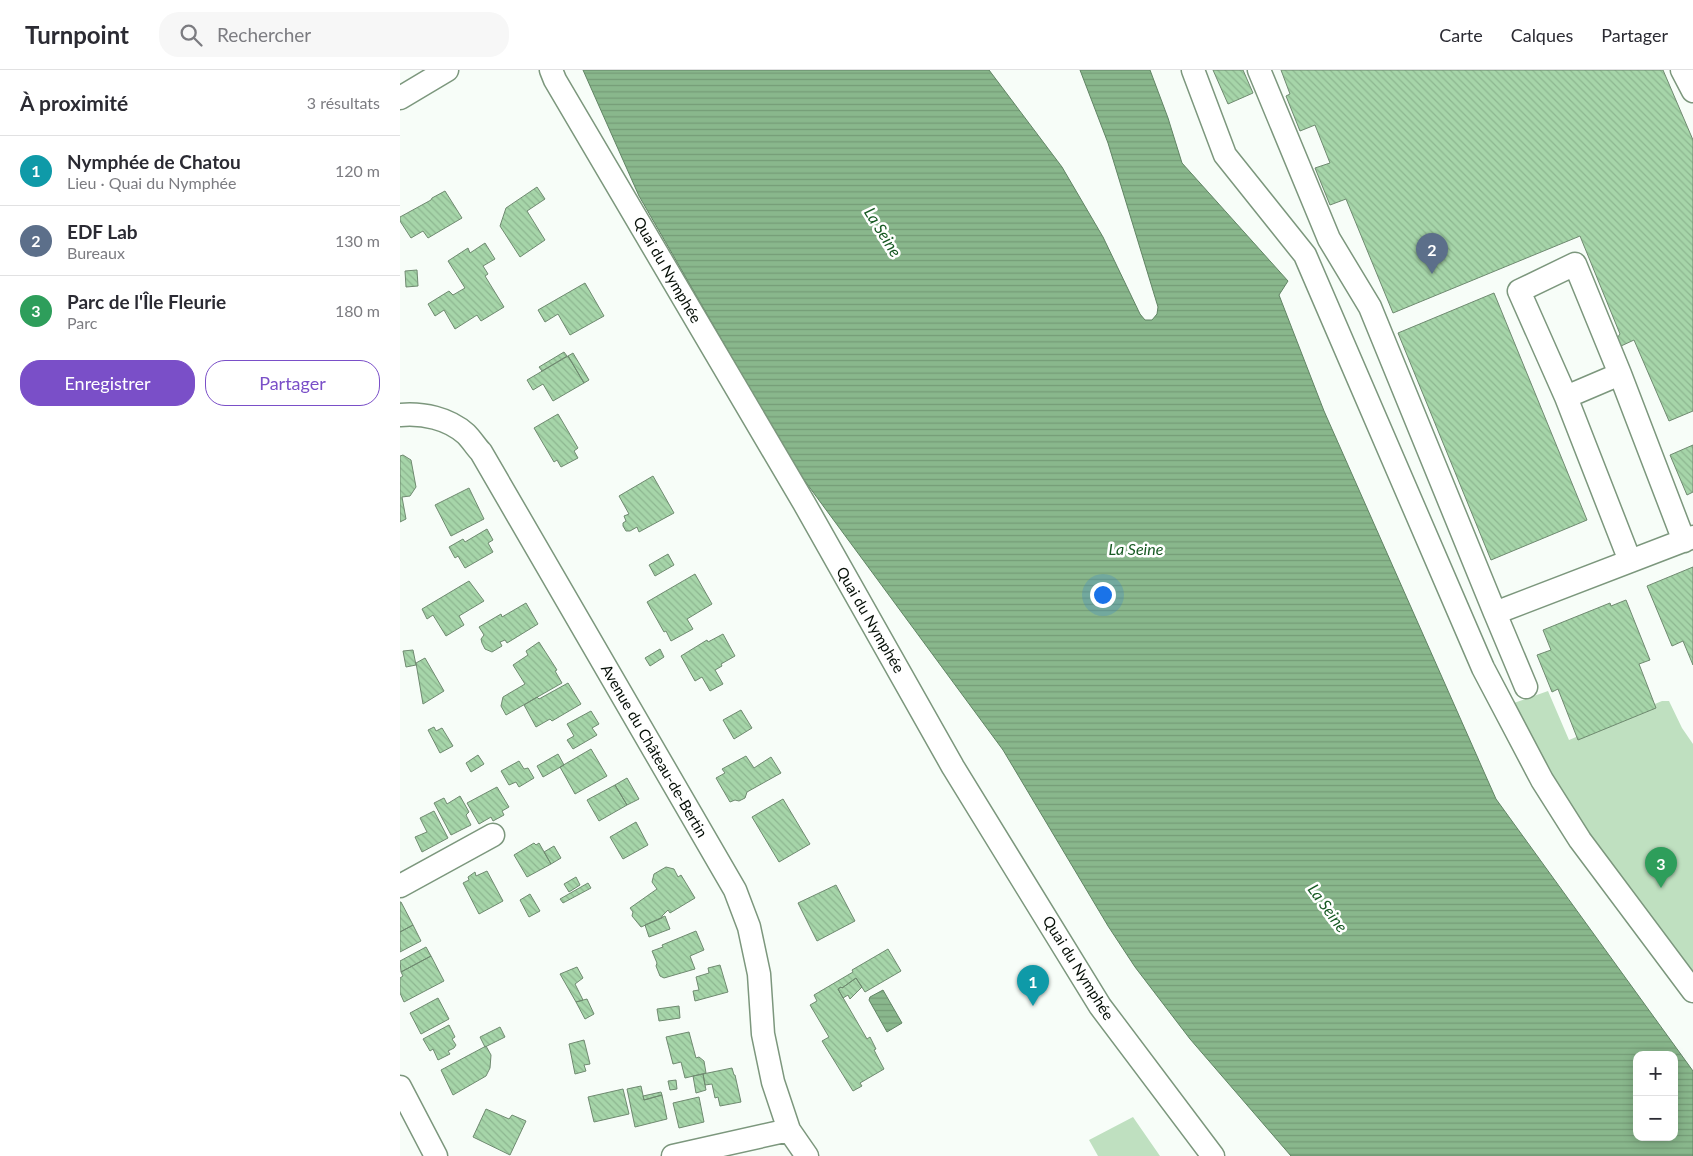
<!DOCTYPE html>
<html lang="fr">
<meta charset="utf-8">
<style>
body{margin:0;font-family:Lato,sans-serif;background:#f7f7f7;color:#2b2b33}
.controls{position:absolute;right:15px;bottom:15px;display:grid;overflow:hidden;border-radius:10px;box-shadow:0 2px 12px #0003}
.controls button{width:45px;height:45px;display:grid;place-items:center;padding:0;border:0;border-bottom:1px solid #e1e1e2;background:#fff;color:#2b2b33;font:25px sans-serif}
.you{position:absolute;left:702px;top:524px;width:18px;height:18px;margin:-12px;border:4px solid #fff;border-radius:50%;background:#1a73e8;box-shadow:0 0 0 8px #1a73e833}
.badge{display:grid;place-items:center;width:32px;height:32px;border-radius:50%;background:#7a4fc8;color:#fff;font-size:16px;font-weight:700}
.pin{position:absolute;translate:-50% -41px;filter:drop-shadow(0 1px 2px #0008)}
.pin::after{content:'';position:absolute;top:26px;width:18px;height:15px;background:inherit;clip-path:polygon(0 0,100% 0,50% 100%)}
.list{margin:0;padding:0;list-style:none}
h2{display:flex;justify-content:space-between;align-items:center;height:65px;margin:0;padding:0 20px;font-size:21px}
h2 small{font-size:16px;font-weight:400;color:#7c7c81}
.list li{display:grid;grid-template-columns:32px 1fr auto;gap:15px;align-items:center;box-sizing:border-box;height:70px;padding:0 20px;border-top:1px solid #e1e1e2}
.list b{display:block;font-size:19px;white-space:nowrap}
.list p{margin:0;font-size:16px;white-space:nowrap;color:#7c7c81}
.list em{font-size:16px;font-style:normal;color:#7c7c81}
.actions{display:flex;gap:10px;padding:15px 20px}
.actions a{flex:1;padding:11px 0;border:1px solid #7a4fc8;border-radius:20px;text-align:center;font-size:18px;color:#7a4fc8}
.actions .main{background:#7a4fc8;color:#fff}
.icon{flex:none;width:28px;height:28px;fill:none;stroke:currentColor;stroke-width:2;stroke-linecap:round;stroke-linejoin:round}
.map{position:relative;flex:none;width:1293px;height:1086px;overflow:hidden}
header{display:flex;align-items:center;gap:30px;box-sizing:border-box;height:70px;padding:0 25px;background:#fff;border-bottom:1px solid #e1e1e2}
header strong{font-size:24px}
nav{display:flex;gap:28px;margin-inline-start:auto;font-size:18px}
.search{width:350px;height:45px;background:#f7f7f7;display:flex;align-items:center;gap:12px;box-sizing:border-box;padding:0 18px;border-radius:20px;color:#7c7c81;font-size:19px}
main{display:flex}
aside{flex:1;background:#fff}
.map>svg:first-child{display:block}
</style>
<header>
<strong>Turnpoint</strong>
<div class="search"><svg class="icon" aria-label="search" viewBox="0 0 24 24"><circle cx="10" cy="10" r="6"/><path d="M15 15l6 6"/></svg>Rechercher</div>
<nav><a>Carte</a><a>Calques</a><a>Partager</a></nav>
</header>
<main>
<aside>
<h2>À proximité<small>3 résultats</small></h2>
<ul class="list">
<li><span class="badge" style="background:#0f9aa8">1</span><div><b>Nymphée de Chatou</b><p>Lieu · Quai du Nymphée</p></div><em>120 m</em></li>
<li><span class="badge" style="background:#5c6f8a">2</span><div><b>EDF Lab</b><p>Bureaux</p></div><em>130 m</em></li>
<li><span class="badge" style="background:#2e9e5b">3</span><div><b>Parc de l'Île Fleurie</b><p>Parc</p></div><em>180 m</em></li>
</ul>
<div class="actions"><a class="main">Enregistrer</a><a>Partager</a></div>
</aside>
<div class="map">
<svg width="1293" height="1086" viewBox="0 0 1293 1086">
<defs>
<pattern id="water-rules" width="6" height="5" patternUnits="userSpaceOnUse" patternTransform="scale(1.25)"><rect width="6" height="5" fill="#89b78c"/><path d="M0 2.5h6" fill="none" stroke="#759c77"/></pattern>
<pattern id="building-back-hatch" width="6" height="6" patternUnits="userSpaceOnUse" patternTransform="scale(1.25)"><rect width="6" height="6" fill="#a6d5a9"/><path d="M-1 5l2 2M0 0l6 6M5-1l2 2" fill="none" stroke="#8db690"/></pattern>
</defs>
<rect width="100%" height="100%" fill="#f7fdf8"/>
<!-- park -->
<path fill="#bfe0c0" d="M1148 621 1169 670 1262 631H1269L1282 658 1293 674V907L1187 762 1141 685 1114 633Z
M733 1047 760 1086H698L689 1070Z"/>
<!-- water -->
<path fill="url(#water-rules)" stroke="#618464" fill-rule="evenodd" d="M183 0H589L662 97 703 167 740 244 745 250H752L757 244 758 237 708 73 680 0H750L768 48 782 93 888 211 879 225 924 341 1096 729 1293 1001V1086H891L790 969 735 897 708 856 603 680 396 399 239 126ZM1237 985H1274V1067H1237Z
M483 920 502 953 487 962 469 930 470 927Z"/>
<!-- building -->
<path fill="url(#building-back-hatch)" stroke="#6f8a70" d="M813 0H843L853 23 828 34Z
M881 0H1263L1293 70V341L1269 351 1234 270 1221 276 1218 274 1217 268 1220 264 1180 166 993 243 946 129 930 135 915 98 930 93 915 55 900 61 886 26 890 24Z
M137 117 145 129 127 141 145 170 120 187 100 156 106 138Z
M45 121 62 148 28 168 23 161 11 168 0 151V147L31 130 32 128Z
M85 173 95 189 83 196 88 204 85 206 104 237 81 251 77 245 55 259 44 240 35 246 28 234 49 221 53 225 65 218 48 191 68 178 70 183Z
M17 200 18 216 6 217 5 201Z
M185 213 204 246 170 265 158 244 145 252 138 240Z
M1094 223 1187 450 1091 490 998 263Z
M164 282 167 286 142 301 139 297Z
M173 283 189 310 184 313 168 286Z
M168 286 184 313 153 331 143 314 133 320 127 310Z
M158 344 178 378 174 381 178 388 161 397 157 390 154 392 134 358Z
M1293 375V422L1287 425 1270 385Z
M3 385 11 390 16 417 10 426 2 427 6 449 0 452V386Z
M253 406 274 443 239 462 237 457 230 461H226L223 456V453L226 451 224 446 229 444 219 426Z
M69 418 84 449 51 466 35 435Z
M87 459 93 470 88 473 93 482 65 498 58 486 55 488 49 477 63 469 65 472Z
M268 484 274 495 255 506 249 495Z
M1293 497V595L1283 571 1272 576 1247 516Z
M295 504 312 534 287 549 293 559 271 571 266 561 264 562 247 532Z
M69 511 84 531 59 546 64 555 46 566 33 545 27 549 22 539Z
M1226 530 1250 590 1239 594 1256 638 1178 670 1158 619 1152 622 1137 585 1151 580 1143 560 1210 533 1211 536Z
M126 533 138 554 107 573 105 570 100 572 102 576 92 582 85 579 82 573 81 569 84 565 79 557 101 544 102 547Z
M323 564 335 586 321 594 322 596 315 600 323 614 310 621 302 607 295 611 281 586 307 570 308 572Z
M139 572 157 600 155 601 162 613 106 645 101 636 103 627 125 614 113 595 128 585 126 581Z
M260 579 264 587 250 596 245 588Z
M13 580 16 595 6 597 3 581Z
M25 588 44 621 23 634 16 593Z
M168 613 181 634 152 651 150 649 136 657 124 635 137 627 139 629Z
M341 640 352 658 334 669 323 650Z
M191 641 199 654 192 658 197 665 173 679 167 670 174 666 167 654Z
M34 657 36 661 42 658 53 676 40 683 28 660Z
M191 679 207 706 175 724 160 697Z
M158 684 164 695 143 707 137 696Z
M78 685 84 694 71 702 66 693Z
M346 686 354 698 371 687 381 703 347 722 345 728 339 731 335 730 330 732 316 708 325 703 322 699Z
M119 691 124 699 128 698 134 708 119 717 116 712 109 715 101 701Z
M227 708 239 729 227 735 215 715Z
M215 715 227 735 199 751 187 730Z
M97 717 109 737 102 741 104 745 93 751 91 747 79 754 67 733Z
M60 726 69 742 66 745 71 755 51 765 34 733 44 728 47 734Z
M383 729 410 774 379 792 352 747Z
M34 741 48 768 22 782 15 767 27 762 20 748Z
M236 752 248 775 223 789 210 767Z
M134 773 136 775 139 773 151 794 127 807 114 785Z
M154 776 161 788 151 794 144 782Z
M266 797 274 799 278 807 281 805 295 828 270 843 268 840 262 846V848L241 857 232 846 233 842 230 838 257 819 252 812 254 804Z
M87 801 103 831 79 844 63 813 69 810 68 807 75 802 76 806Z
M176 807 180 815 169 822 164 814Z
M188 813 191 818 163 833 160 829Z
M436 815 455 851 417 871 398 833Z
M130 824 140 841 129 847 120 830Z
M0 832H1L13 855 0 862Z
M265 846 270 859 249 867 245 855Z
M13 855 21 871 0 882V862Z
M296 861 304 880 290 886 295 899 264 908 260 906 256 896 257 893 252 881 263 877 262 875Z
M26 877 31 886 1 902 0 891Z
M488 879 501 901 465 922 456 908 442 918 441 917 438 919 467 969 470 967 476 979 474 980 484 999 460 1013 462 1016 453 1021 422 971 429 967 410 935 417 931 414 925 453 902 452 900Z
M31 886 44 911 4 932 0 923V908L3 906 1 902Z
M320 895 328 922 295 931 293 921 299 920 296 907 309 903 308 898Z
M177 897 183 908 175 914 183 930 176 932 160 904Z
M456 908 462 917 450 929 448 925 443 928 438 919 441 917 442 918Z
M38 928 49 949 21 964 10 943Z
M187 929 194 944 185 949 176 932Z
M279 936 280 948 259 951 257 939Z
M49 955 55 967 52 969 56 975 54 978 48 981 50 984 38 990 33 979 30 981 23 969Z
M100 957 105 967 85 977 80 967Z
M289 962 296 988 299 987 304 991 306 1003 285 1008 281 992 273 994 266 967Z
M184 970 190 994 184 995 186 1001 175 1004 169 974Z
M86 976 91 985 90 998 86 1006 53 1025 41 1000Z
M332 998 334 1005H335L341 1032 320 1036 318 1027 315 1028 312 1014 305 1015 303 1004Z
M303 1004 306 1020 296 1023 293 1006Z
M276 1010 277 1019 270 1020 268 1011Z
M241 1016 244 1030 262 1025 267 1049 235 1057 227 1019Z
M223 1019 229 1044 194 1052 188 1027Z
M261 1022 262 1025 244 1030 243 1026Z
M299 1027 304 1052 279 1058 273 1033Z
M86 1039 109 1049 112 1045 126 1051 110 1085 73 1067Z"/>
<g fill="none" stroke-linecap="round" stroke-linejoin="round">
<!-- minor casing -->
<g stroke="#7c977d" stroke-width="25">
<path id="minor" d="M151 0 155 10 404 433 553 697 700 936 813 1086
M793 0 825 85 905 185 1083 598 1142 710 1180 770 1293 921
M859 0 929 169 970 237 1095 543 1293 467
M1282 0 1293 21
M0 28 47 0
M1166 327 1119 221 1175 194 1220 304
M0 345C23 343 48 348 66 364 72 370 76 377 81 382L335 820 349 857 359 904 363 964 373 1012 389 1060 407 1086
M1230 491 1166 327 1220 304 1284 471
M1095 543 1126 617
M0 816 93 765
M0 1017 36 1086
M273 1086 389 1060"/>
</g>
<!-- minor -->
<use href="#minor" stroke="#fff" stroke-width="22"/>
</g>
<g text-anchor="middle" stroke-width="5" stroke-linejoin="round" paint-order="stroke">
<!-- street labels -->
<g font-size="15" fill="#050e06" stroke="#fff">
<text transform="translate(267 200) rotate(60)" y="5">Quai du Nymphée</text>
<text transform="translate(470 550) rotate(60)" y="5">Quai du Nymphée</text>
<text transform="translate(254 681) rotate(60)" y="5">Avenue du Château-de-Bertin</text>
<text transform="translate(678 898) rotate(58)" y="5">Quai du Nymphée</text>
</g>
<!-- water labels -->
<g font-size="16" font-style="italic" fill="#175a23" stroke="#fff">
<text transform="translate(483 162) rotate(58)" y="6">La Seine</text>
<text x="736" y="485">La Seine</text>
<text transform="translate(928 838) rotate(54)" y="6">La Seine</text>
</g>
</g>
</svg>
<div class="controls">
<button>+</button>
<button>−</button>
</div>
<div class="you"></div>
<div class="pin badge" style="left:633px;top:936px;background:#0f9aa8">1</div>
<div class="pin badge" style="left:1032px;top:204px;background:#5c6f8a">2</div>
<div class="pin badge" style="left:1261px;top:818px;background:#2e9e5b">3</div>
</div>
</main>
